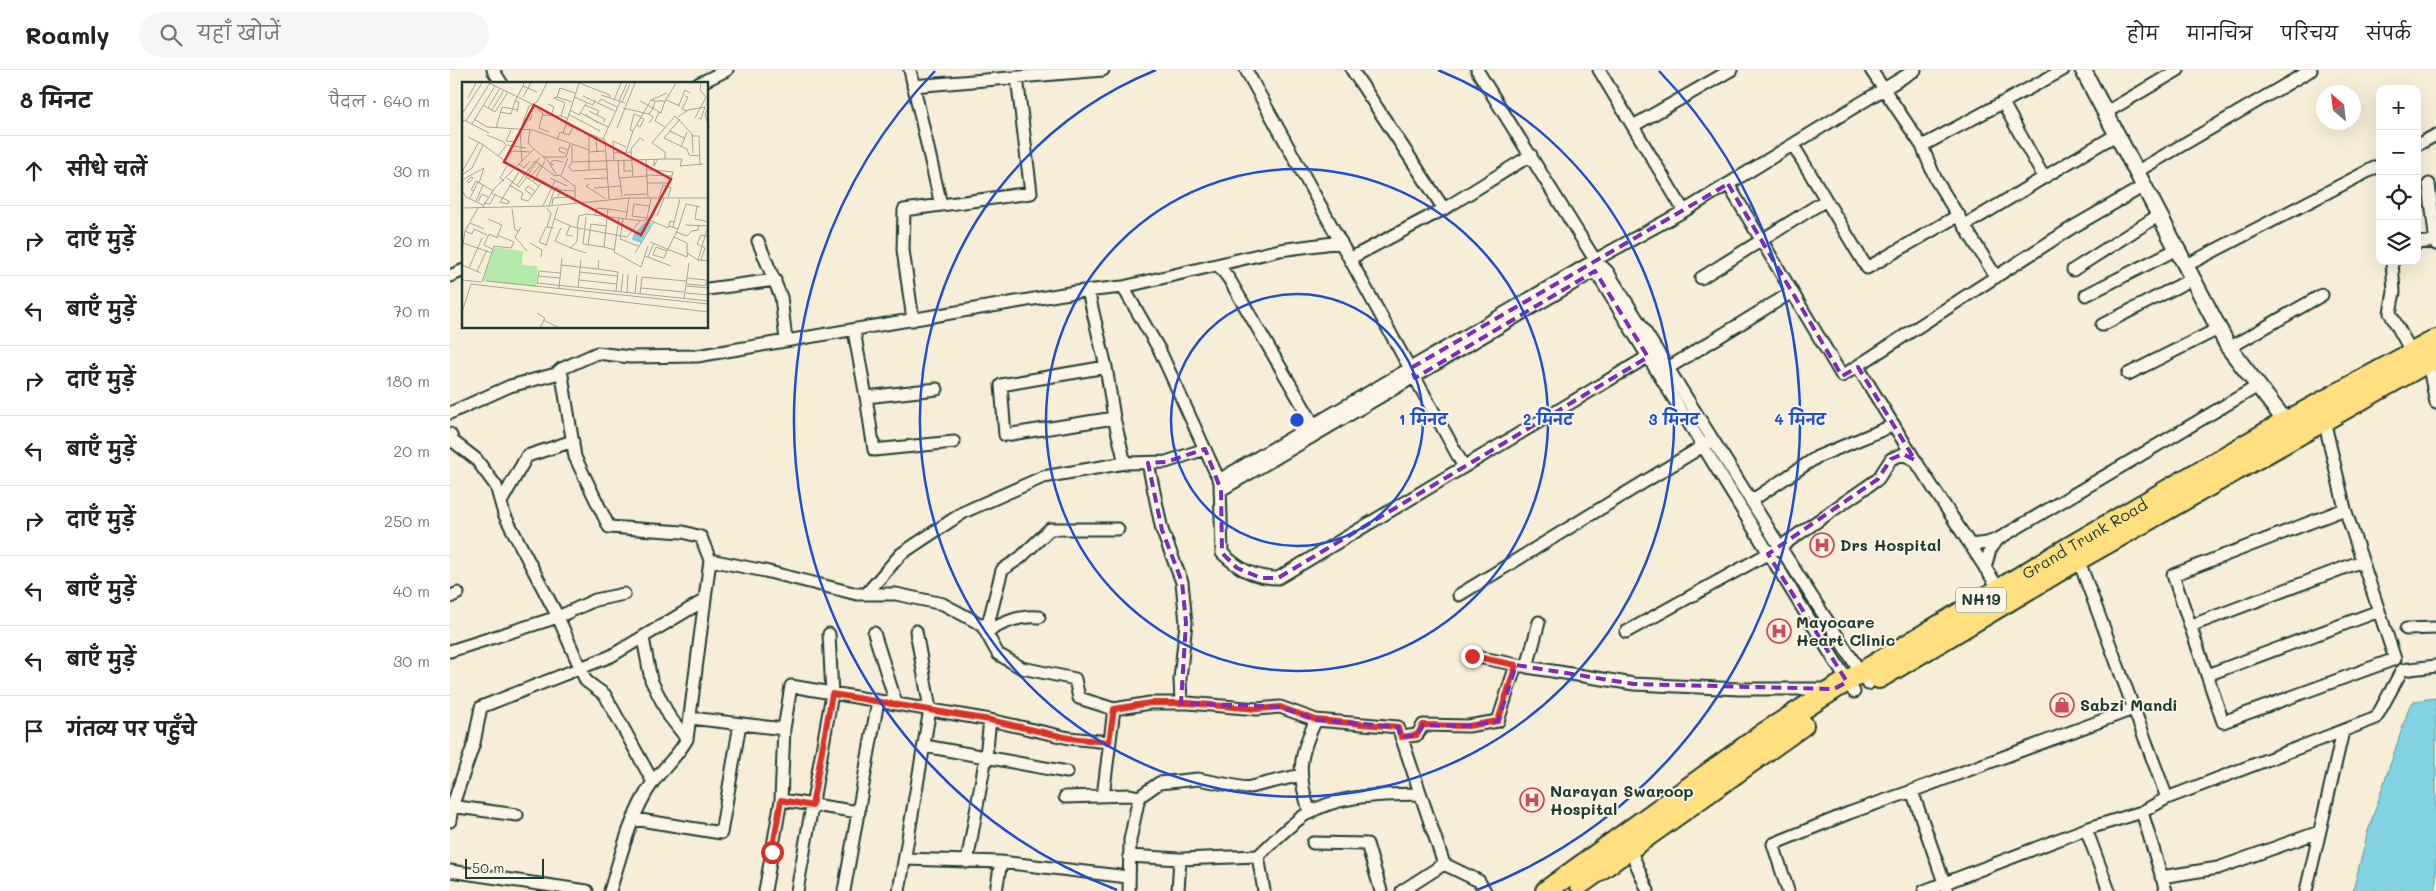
<!DOCTYPE html>
<html lang="hi">
<meta charset="utf-8">
<style>
body{margin:0;font-family:Mali,"Playpen Sans Deva",sans-serif;background:#f6f6f6;color:#222}
.controls{position:absolute;right:15px;top:15px;display:grid;overflow:hidden;border-radius:10px;box-shadow:0 5px 20px #0002}
.controls button{width:45px;height:45px;display:grid;place-items:center;padding:0;border:0;border-bottom:1px solid #e0e0e0;background:#fff;color:#222;font:25px sans-serif}
.compass{position:absolute;left:1866px;top:15px;width:45px;height:45px;border-radius:50%;background:#fff;box-shadow:0 5px 20px #0002;rotate:332deg}
.scale{position:absolute;left:15px;bottom:12px;width:79px;box-sizing:border-box;padding-left:5px;border:2px solid #1f3d34;border-top:0;font-size:14px;line-height:18px;white-space:nowrap;color:#1f3d34;-webkit-text-stroke:4px #fcf5e5;paint-order:stroke}
.stop{position:absolute;width:15px;height:15px;margin:-11px;border:4px solid #d93025;border-radius:50%;background:#fff}
.stop.end{background:#d93025;border-color:#fff;box-shadow:0 1px 5px #0008}
.list{margin:0;padding:0;list-style:none}
h2{display:flex;justify-content:space-between;align-items:center;height:65px;margin:0;padding:0 20px;font-size:21px}
h2 small{font-size:16px;font-weight:400;color:#767676}
.list li{display:grid;grid-template-columns:32px 1fr auto;gap:15px;align-items:center;box-sizing:border-box;height:70px;padding:0 20px;border-top:1px solid #e0e0e0}
.list b{display:block;font-size:19px;white-space:nowrap}
.list em{font-size:16px;font-style:normal;color:#767676}
.icon{flex:none;width:28px;height:28px;fill:none;stroke:currentColor;stroke-width:2;stroke-linecap:round;stroke-linejoin:round}
.map{position:relative;flex:none;width:1986px;height:821px;overflow:hidden}
header{display:flex;align-items:center;gap:30px;box-sizing:border-box;height:70px;padding:0 25px;background:#fff;border-bottom:1px solid #e0e0e0}
header strong{font-size:24px}
nav{display:flex;gap:28px;margin-inline-start:auto;font-size:18px}
.search{width:350px;height:45px;background:#f6f6f6;display:flex;align-items:center;gap:12px;box-sizing:border-box;padding:0 18px;border-radius:28px;color:#767676;font-size:19px}
main{display:flex}
aside{flex:1;background:#fff}
.map>svg:first-child{display:block}
</style>
<header>
<strong>Roamly</strong>
<div class="search"><svg class="icon" aria-label="search" viewBox="0 0 24 24"><circle cx="10" cy="10" r="6"/><path d="M15 15l6 6"/></svg>यहाँ खोजें</div>
<nav><a>होम</a><a>मानचित्र</a><a>परिचय</a><a>संपर्क</a></nav>
</header>
<main>
<aside>
<h2>8 मिनट<small>पैदल · 640 m</small></h2>
<ul class="list">
<li><svg class="icon" aria-label="ahead" viewBox="0 0 24 24"><path d="M12 20V5M6 11l6-6 6 6"/></svg><div><b>सीधे चलें</b></div><em>30 m</em></li>
<li><svg class="icon" aria-label="right" viewBox="0 0 24 24"><path d="M7 20v-9h11M14 6l5 5-5 5"/></svg><div><b>दाएँ मुड़ें</b></div><em>20 m</em></li>
<li><svg class="icon" aria-label="left" viewBox="0 0 24 24"><path d="M17 20v-9H6M10 6l-5 5 5 5"/></svg><div><b>बाएँ मुड़ें</b></div><em>70 m</em></li>
<li><svg class="icon" aria-label="right" viewBox="0 0 24 24"><path d="M7 20v-9h11M14 6l5 5-5 5"/></svg><div><b>दाएँ मुड़ें</b></div><em>180 m</em></li>
<li><svg class="icon" aria-label="left" viewBox="0 0 24 24"><path d="M17 20v-9H6M10 6l-5 5 5 5"/></svg><div><b>बाएँ मुड़ें</b></div><em>20 m</em></li>
<li><svg class="icon" aria-label="right" viewBox="0 0 24 24"><path d="M7 20v-9h11M14 6l5 5-5 5"/></svg><div><b>दाएँ मुड़ें</b></div><em>250 m</em></li>
<li><svg class="icon" aria-label="left" viewBox="0 0 24 24"><path d="M17 20v-9H6M10 6l-5 5 5 5"/></svg><div><b>बाएँ मुड़ें</b></div><em>40 m</em></li>
<li><svg class="icon" aria-label="left" viewBox="0 0 24 24"><path d="M17 20v-9H6M10 6l-5 5 5 5"/></svg><div><b>बाएँ मुड़ें</b></div><em>30 m</em></li>
<li><svg class="icon" aria-label="arrive" viewBox="0 0 24 24"><path d="M6 21V4h12l-3 4 3 4H6"/></svg><div><b>गंतव्य पर पहुँचे</b></div></li>
</ul>
</aside>
<div class="map">
<svg width="1986" height="821" viewBox="0 0 1986 821">
<rect width="100%" height="100%" fill="#f8eed7"/>
<filter id="ink" filterUnits="userSpaceOnUse"><feTurbulence type="fractalNoise" baseFrequency=".02" numOctaves="2"/><feDisplacementMap in="SourceGraphic" scale="10" xChannelSelector="R" yChannelSelector="G"/><feConvolveMatrix kernelMatrix="1 2 1 2 8 2 1 2 1" color-interpolation-filters="sRGB"/></filter>
<g filter="url(#ink)">
<!-- water -->
<path fill="#83d2e1" stroke="#5b969c" d="M1986 628V821H1903L1918 761 1960 635 1964 631Z"/>
<g fill="none" stroke-linecap="round" stroke-linejoin="round">
<!-- street casing -->
<g stroke="#1f3d34" stroke-width="15">
<path id="street" d="M43 0 52 14
M460 0 491 135
M796 0 1014 397
M902 0 994 139
M1027 0 1145 190 1157 201 1330 477 1418 614
M1149 0 1234 141
M1421 0 1472 76 1486 110 1546 207
M248 14 277 0
M463 16 653 0
M1553 33 1593 106
M1655 43 1728 0
M1183 56 1281 0
M1343 75 1417 198 1509 145
M1967 75 1986 65
M1472 76 1613 0
M1686 102 1861 0
M1278 114 1392 306 1623 157 1694 116
M1979 114 1986 174
M1515 155C1566 125 1616 93 1668 64
M308 171 331 227 336 270
M1967 173 1986 171
M901 188 994 139 1081 85
M1942 191 1944 222 1940 243 1962 283
M769 196 779 209 864 355
M1735 196 1930 95
M1623 200 1709 145
M0 206 14 200
M1251 208 1376 130
M673 217 710 281 769 410 1145 190 1234 141 1465 0
M258 219 325 210
M1636 225 1727 179
M463 250 453 180 454 140 581 123 567 7
M1652 255 1742 209
M404 261 416 327 487 319
M1779 278 1872 225
M1978 292 1986 333
M656 297 551 315 555 365 664 348
M1408 297 1465 390 1549 519
M1218 298 1342 222
M111 299 125 387 159 457 233 462 251 467 260 490 237 669C228 686 214 697 203 712 181 743 171 785 160 821
M1678 304 1768 259
M416 327 424 380 504 372
M0 343 60 316 106 304 111 299 147 283 180 287 247 286 625 222 673 217 830 180 891 172
M1874 350 1895 439 1945 589 1773 652 1723 505 1895 439
M0 364 4 372 26 389 46 416 54 444 108 547 136 611 155 625 203 712
M675 393 716 392 755 379
M698 393 712 460 732 512 736 553 730 609 731 633
M770 414 772 483C789 499 804 508 828 508L1204 283
M771 420 1143 202 1149 207 1404 622
M1301 431 1367 387 1444 355
M51 432 77 386 123 371
M1548 469 1808 316
M1520 475 1537 473 1548 469 1540 480 1535 498
M1627 486 1717 728
M260 490 315 501 407 524H446L493 534 532 555 548 584 572 598 625 609 629 628 664 639
M417 523 451 484 514 442 593 407 675 393 664 348 656 297 638 221
M1009 525 1258 373
M0 527 8 523
M589 547C569 545 553 553 536 562L552 500 570 488 600 459H668
M1089 552 1077 597 1184 614 1290 619H1379
M1740 556 1912 491
M1956 559 1986 558
M1176 562 1330 477 1428 409 1441 389 1453 384 1465 390
M424 563 446 633
M193 568 201 610 219 646 237 669
M0 581 108 547 145 530 174 524
M1022 586 1073 596
M1757 605 1929 541
M241 648 334 659
M951 667 967 665 973 655 1018 656 1048 651 1066 595
M475 676 617 702
M653 726 664 639 700 633H738L807 639 830 637 866 650 948 657 994 794 1029 811 1035 821
M615 727 680 725 689 727
M331 730 409 742
M0 736 67 745
M1692 742 1716 821
M860 743C847 704 848 687 866 650
M184 749 271 763 290 654
M0 751 2 737 24 673 31 637 161 586 253 531
M1636 759 1659 821
M863 773 917 774 931 821
M1178 775 1198 821
M679 786 730 789
M455 789 551 792 678 807
M517 792 536 686 540 650
M0 801 137 821
M1711 807 1768 798 1869 762
M315 821 331 730 334 659 341 616 540 650 619 668 659 672
M347 821 382 624 379 564
M394 821 428 631
M449 821 480 639 466 561
M546 821 551 792
M679 821 680 770 689 727 709 713 748 709 796 718 851 705
M728 821 730 789 808 786
M814 821 808 786C823 772 838 756 855 745 888 724 932 725 970 724
M952 821 994 794
M1338 821 1323 774 1399 743 1462 721
M1474 821 1636 759 1692 742 1717 728 1926 648 1952 600 1986 596
M1497 821 1462 721 1683 639
M1856 821 1893 661"/>
</g>
<!-- secondary casing -->
<g stroke="#1f3d34" stroke-width="19">
<path id="secondary" d="M1633 0 1779 278 1842 360"/>
</g>
<!-- highway casing -->
<g stroke="#1f3d34" stroke-width="24">
<g id="highway">
<path d="M1429 608 1629 489 1986 287"/>
<path d="M1130 814 1353 655"/>
<path id="s1" d="M1096 821 1313 664 1384 619 1623 475 1825 358 1986 270"/>
</g>
</g>
<!-- street -->
<use href="#street" stroke="#fcf5e5" stroke-width="11"/>
<!-- secondary -->
<use href="#secondary" stroke="#fcf5e5" stroke-width="15"/>
<!-- highway -->
<use href="#highway" stroke="#ffdf80" stroke-width="20"/>
</g>
</g>
<g fill="none" stroke-linecap="round" stroke-linejoin="round" filter="url(#ink)">
<!-- route -->
<path stroke="#d93025" stroke-width="6" d="M322 782 331 730 362 736 382 624 540 650 619 668 659 672 664 639 700 633H738L807 639 830 637 866 650 948 657 951 667 967 665 973 655 1018 656 1048 651 1066 595 1022 586"/>
</g>
<!-- marked area -->
<path fill="none" stroke="#7b2cbf" stroke-width="4" stroke-dasharray="10 6" stroke-linejoin="round" d="M1278 114 1392 306 1408 297 1465 390 1453 384 1441 389 1428 409 1318 484 1397 612 1384 619 1184 614 1066 595 1048 651 1018 656 973 655 967 665 951 667 948 657 866 650 830 637 731 633 736 553 732 512 712 460 698 393 716 392 755 379 771 420 772 483 787 498 811 508H828L1198 287 1145 201 965 308 961 298Z"/>
<!-- distance rings -->
<g fill="none" stroke="#1d4ed8" stroke-width="2.5">
<circle cx="847" cy="350" r="126"/>
<circle cx="847" cy="350" r="251"/>
<path d="M988 0A377 377 0 1 1 706 0"/>
<path d="M667 820A503 503 0 0 1 485 1M1209 1A503 503 0 0 1 1027 820"/>
</g>
<!-- icons -->
<defs>
<g id="hospital-ring" transform="scale(1.25)"><circle r="9.5" fill="#fcf5e5" stroke="#d1495b" stroke-width="1.5"/><path d="M-5-5h3v3.5h4V-5h3V5h-3V1.5h-4V5h-3Z" fill="#d1495b"/></g>
<g id="shop-ring" transform="scale(1.25)"><circle r="9.5" fill="#fcf5e5" stroke="#d1495b" stroke-width="1.5"/><path d="M-5-2.5h2.3a2.7 3.5 0 0 1 5.4 0H5L5.5 6h-11ZM-1.5-2.5h3a1.5 2.3 0 0 0-3 0Z" fill="#d1495b"/></g>
</defs>
<g fill-rule="evenodd">
<use href="#hospital-ring" x="1372" y="475"/>
<use href="#hospital-ring" x="1329" y="561"/>
<use href="#shop-ring" x="1612" y="635"/>
<use href="#hospital-ring" x="1082" y="730"/>
</g>
<g text-anchor="middle" stroke-width="4" stroke-linejoin="round" paint-order="stroke">
<!-- shield labels -->
<rect fill="#fcf5e5" stroke="#617469" stroke-width="1" x="1506" y="517.5" width="50" height="25" rx="4"/>
<g font-size="15" font-weight="bold" fill="#1f3d34">
<text x="1531" y="535">NH19</text>
</g>
<!-- street labels -->
<g font-size="16" fill="#1f3d34" stroke="#fcf5e5">
<text dy="6" stroke="none"><textPath href="#s1" startOffset="644">Grand Trunk Road</textPath></text>
</g>
<!-- poi labels -->
<g font-size="16" font-weight="bold" fill="#1f3d34" stroke="#fcf5e5" text-anchor="start">
<text x="1390" y="481">Drs Hospital</text>
<text x="1346" y="558">Mayocare<tspan x="1346" dy="18">Heart Clinic</tspan></text>
<text x="1630" y="641">Sabzi Mandi</text>
<text x="1100" y="727">Narayan Swaroop<tspan x="1100" dy="18">Hospital</tspan></text>
</g>
</g>
<!-- overview -->
<g transform="translate(12 12)">
<rect width="246" height="246" fill="#f8eed7"/>
<path d="M32 165 61 169 60 183 76 184 74 205 20 199Z" fill="#b3eaac"/>
<path d="M184 139 190 141 179 161 170 158 171 153Z" fill="#83d2e1"/>
<path fill="none" stroke="#a1a796" stroke-width="1" d="M27 1 70 22M62 1 61 4 75 10M117 1 148 13 147 16M139 13 163 21M121 14 153 29M223 14 226 15 220 27 225 29M61 15 69 1M95 15 92 16 103 21 99 34 105 36M112 15 131 23 133 18M6 16 14 1M152 18 159 1M189 18 205 11M204 18 218 24M53 19 61 4M157 19 165 1M178 19 191 26 187 32M193 19H203L214 1M110 20 95 15 98 6 113 11M137 20 139 17 155 25M160 20 168 2M86 22 92 25 89 34M21 23 33 30 46 10M123 23 137 29 135 33M217 23 223 8 228 11M247 25 243 32 247 46M26 26 38 6M161 26 187 32 191 35 187 41M75 27 81 31 77 46 87 50M30 28 42 8M108 28 117 33 125 20M127 29 143 37 142 40M38 30 49 32 53 19 57 20 55 30M197 30 193 39 203 45M118 31 146 45M0 32 20 1M106 32 138 49M123 32 136 41M80 33 99 34M216 35 226 28 243 25 239 37 236 36M233 36 244 15 238 8 239 1M12 37 25 45 71 48 127 68M218 37 202 56 225 67 227 73 238 74M62 38 67 24 75 20 85 1M4 39 28 1M0 41 2 38 27 51M10 42 33 4M103 42 143 58 147 117M175 43 178 45 182 37 179 36M34 46 40 25 56 28M155 46 173 1M58 47 60 80M59 47 62 38H68L70 33M49 48 44 59 53 60M171 49 168 48 172 32 179 35M208 49 222 56M101 51 117 1M127 52V88M25 53 42 60 44 64 36 74M230 54H237L238 83M6 55 20 62 77 104M134 55 135 70M141 57 158 20M95 58 98 50 107 53 111 45M45 63 64 66M110 63V80L203 77H220L218 84 241 82M219 65 225 50M72 67 86 79 94 92M127 70 143 69M164 70 171 49 189 18 193 19 191 26 199 31 203 19M151 71 169 70M105 72 97 69 98 65 106 68M81 75H104L108 62M192 77V84L196 77M203 77V70L190 61 213 34 230 52 231 71M156 78 157 96 185 94M162 78V89H171M184 78 186 116M42 79 50 69 69 70M152 79 151 59 164 65M110 80 107 85 110 89 145 87M57 82 62 86 68 79M92 83 88 82 91 78 101 80M0 90 17 60M0 93 10 86 21 63M185 93 210 94M65 94 77 76M99 94 106 76M9 95 11 96 7 101 5 99ZM74 95 89 104M171 95 169 67 178 56 182 59M45 96 57 105 65 95M88 96 105 104M158 96 160 115M67 97 78 83M122 97 146 96M0 98 22 86 17 101M42 99 38 96 46 82M71 100 83 79M185 101H208L211 90 185 87M127 102 124 104 144 117M47 103 61 111 59 117 66 119 81 99M55 103 73 79 93 94 97 93 113 104V121M132 106 159 104M0 108 4 115 21 123M12 109 9 108 14 99 16 100M29 111 47 119M70 113 63 108 66 104 73 109M162 113 185 112M197 115 201 103 209 106 206 115M8 116 16 100 31 109M95 116 99 108 112 109M14 119 21 103M47 119 46 122 38 120 57 90M16 120 20 112 26 115M22 121 28 122 33 113M90 123 91 116 111 115M81 124 93 99M87 124 93 105 99 108M187 124 172 122 170 134 185 136 189 117M235 124 233 137 247 140M0 126 87 124 167 116H247M20 126 32 107 72 67 66 61 68 48M85 126 89 132 85 145M50 127 53 148 57 149M133 133 135 126 146 127M195 134 202 116M124 135 121 162 142 165M157 136 152 170 179 185 186 164M190 136 198 117M26 137 40 143 35 155M93 137 111 145 165 155 178 139M161 137 158 157 176 164M164 137 167 116M8 141 22 147M223 143 246 144 236 178 247 179M108 144 104 153 111 154M207 144 216 147 224 122 238 125M59 145 53 155 65 169M211 145 218 117M99 146 93 159 109 166 115 159 116 146M115 146 117 134 124 132 181 139 185 137 206 146 208 139 212 140M3 149 10 152 12 147 25 153M214 150 225 154 230 149 236 148 237 143M212 155 225 161V171L236 178M188 160 225 175 226 171M1 161 30 171M68 161 80 168 79 175M84 163 77 160 84 145 92 146M126 163 129 142 144 144M84 164 96 125M109 166 124 171M30 167 22 163 27 152 36 156M0 168 3 149 16 126M153 168 142 165 146 127 165 130M205 169 194 165 191 173 202 176 205 169 216 147M173 171 192 140M183 174 209 184M186 175 192 161M239 178 243 166 235 162 239 153 247 155M0 183 19 191M99 183 136 187 137 178M7 186 20 156M136 187 156 190 154 210M15 189 25 168M117 190 156 194M76 194 98 196M225 196 244 198V203M0 198 19 200M117 198 155 202M25 199 247 222M20 200 32 164 49 166 52 160 35 153M75 201 247 219M75 202 77 189 98 191M225 202 247 204M224 204 247 206M97 206 100 176M116 206 119 178M179 206 222 210M159 210 161 192M165 210 166 192M173 211 175 193M224 211 247 213M178 212 180 195 224 199M222 217 227 181M0 230 9 202 247 230M75 231 83 236 78 246M81 238 98 246"/>
<path fill="#d62828" fill-opacity="0.15" stroke="#d62828" stroke-width="2.5" d="M72 23 209 97 179 153 42 80Z"/>
<rect width="246" height="246" fill="none" stroke="#1f3d34" stroke-width="2.5"/>
</g>
<circle cx="847" cy="350" r="8" fill="#1d4ed8" stroke="#fcf5e5" stroke-width="2.5"/>
<g font-size="15" text-anchor="middle" font-weight="bold" fill="#1d4ed8" stroke="#fcf5e5" stroke-width="4" stroke-linejoin="round" paint-order="stroke">
<text x="973" y="355">1 मिनट</text>
<text x="1098" y="355">2 मिनट</text>
<text x="1224" y="355">3 मिनट</text>
<text x="1350" y="355">4 मिनट</text>
</g>
</svg>
<div class="controls">
<button>+</button>
<button>−</button>
<button><svg class="icon" aria-label="locate" viewBox="0 0 24 24"><circle cx="12" cy="12" r="6"/><path d="M12 2v4M12 18v4M2 12h4M18 12h4"/></svg></button>
<button><svg class="icon" aria-label="layers" viewBox="0 0 24 24"><path d="M12 4l9 5-9 5-9-5zM3 14l9 5 9-5"/></svg></button>
</div>
<svg class="compass" viewBox="-18 -18 36 36"><path d="M0-13l5 13h-10z" fill="#e53935"/><path d="M0 13l5-13h-10z" fill="#767676"/></svg>
<div class="scale">50 m</div>
<div class="stop" style="left:322px;top:782px"></div>
<div class="stop end" style="left:1022px;top:586px"></div>
</div>
</main>
